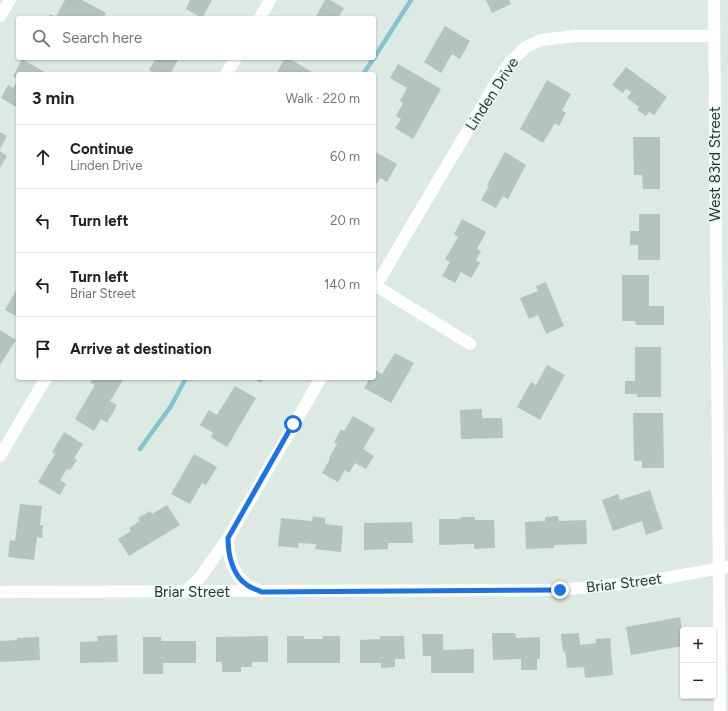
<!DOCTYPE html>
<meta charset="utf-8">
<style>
body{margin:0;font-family:Figtree,sans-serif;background:#f2f2f2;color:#202124}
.controls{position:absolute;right:12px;bottom:12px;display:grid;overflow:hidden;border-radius:4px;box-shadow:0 1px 3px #0004}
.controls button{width:36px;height:36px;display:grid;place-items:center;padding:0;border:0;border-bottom:1px solid #e0e0e0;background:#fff;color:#202124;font:20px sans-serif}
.stop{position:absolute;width:12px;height:12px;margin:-9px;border:3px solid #1a73e8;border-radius:50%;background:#fff}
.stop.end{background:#1a73e8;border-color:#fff;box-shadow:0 1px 4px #0008}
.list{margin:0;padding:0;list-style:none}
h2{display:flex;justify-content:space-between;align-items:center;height:52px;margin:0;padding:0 16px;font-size:17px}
h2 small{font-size:13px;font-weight:400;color:#757577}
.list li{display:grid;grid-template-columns:26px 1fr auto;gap:12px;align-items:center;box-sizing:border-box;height:64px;padding:0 16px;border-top:1px solid #e0e0e0}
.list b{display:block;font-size:15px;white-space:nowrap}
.list p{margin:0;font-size:13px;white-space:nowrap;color:#757577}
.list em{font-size:13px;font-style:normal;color:#757577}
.icon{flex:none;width:22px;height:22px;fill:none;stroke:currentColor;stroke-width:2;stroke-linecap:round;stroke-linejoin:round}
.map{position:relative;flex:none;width:728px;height:711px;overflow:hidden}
.search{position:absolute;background:#fff;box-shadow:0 1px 3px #0004;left:16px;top:16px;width:360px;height:44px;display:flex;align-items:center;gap:10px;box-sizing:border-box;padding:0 14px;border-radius:4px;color:#757577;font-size:15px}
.panel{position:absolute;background:#fff;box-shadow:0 1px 3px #0004;left:16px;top:72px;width:360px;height:308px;border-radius:4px}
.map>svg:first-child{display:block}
</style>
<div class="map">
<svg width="728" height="711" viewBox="0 0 728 711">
<rect width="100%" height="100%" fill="#ddeae4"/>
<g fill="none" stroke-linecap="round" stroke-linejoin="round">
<!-- stream -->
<path stroke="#82c5d1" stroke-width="4.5" d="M374 58 411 0
M363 74 374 58
M140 449 171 406 186 378"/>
</g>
<!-- building -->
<path fill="#b2c4bd" d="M65 0H82L106 13 103 18H48L50 14 56 17Z
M190 0H212L202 18 186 9Z
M325 0H330L344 8 338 18H315Z
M486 0H509L511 4 492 13Z
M445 26 470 41 460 59 452 54 441 73 424 62Z
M156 58H179L170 74H156L149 70Z
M285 58H288L312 72 310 74H276Z
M22 59 48 74H18V79L13 76Z
M398 64 441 89 413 139 395 128 401 119 396 116 403 103 400 101 407 88 390 78Z
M626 67 667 97 654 115 649 112 646 116 637 110 639 107 627 98 631 92 626 89 623 93 612 85Z
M18 80V108L1 98 8 85 13 88Z
M547 80 571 94 562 110 566 113 559 126 555 123 543 143 520 129Z
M0 132 7 136 0 149Z
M633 137H660V189H643L642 175H634Z
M0 151 7 156 0 168Z
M374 151 397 164 387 182 380 178 374 188Z
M505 152 526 165 508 199 503 196 496 208 481 200 489 186 487 185Z
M639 214H660V260H638V245H630V231H639Z
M462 219 486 232 477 249 481 251 476 260 480 263 471 278 461 272 455 283 442 276 450 262 445 259 458 237 454 234Z
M622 275H649V306H664V325H636L635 321H622Z
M546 282 564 326 546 334 538 315 529 319 520 298 538 291 536 286Z
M18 287V317L5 310Z
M0 330 16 340 0 365Z
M635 347H661V397H637V394H625V381H635Z
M395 353 414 363 391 403 364 388 370 378H374L375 370 382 374Z
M547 365 565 375 540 420 517 407 531 382 536 385Z
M93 378H120L123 380 110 401 117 405 107 423 101 419 94 431 75 419 95 385 90 383Z
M253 378H263L261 383Z
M235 386 256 398 227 447 211 437 213 433 200 425 209 410 217 415Z
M482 409V418H502L503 438 461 439 460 410Z
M633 413H663L664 468H642V461H634Z
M353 416 375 429 363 449 374 456 366 469 355 463 349 473 345 470 338 482 322 473 330 459 329 458 337 444 334 442 341 429 344 431Z
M64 432 83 444 74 458 77 460 70 470 67 469 60 480 66 484 60 495 38 482 55 454 52 452Z
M194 454 217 467 206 485 202 483 190 504 171 494Z
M650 490 663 529 646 535 642 521 613 531 602 500 618 494 620 500Z
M20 504 42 506 40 525H43L42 538 37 537 34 560 8 557 10 540 15 541Z
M167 505 180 525 129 556 118 539 131 531 129 528 140 521 138 518 150 511 152 514Z
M313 516 325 518V524L343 526 341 552 315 549 316 544 299 543 298 548 278 546 281 518 312 521Z
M558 516 559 521 586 520 587 544 554 545V548L526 549 525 522 545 521V517Z
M461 517H475V520H494L495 548 474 549V544L439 545V519H460Z
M412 522 413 543H388V549L364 550V523Z
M680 617 683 633V646L631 655 626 627Z
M492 633H515L516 638 540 637V659H537V670H521V659L493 660Z
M579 633 580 645 596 643V639L610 638 613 675 585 678 584 667 567 668 565 651 563 652 561 634Z
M422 634H443V650L474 649V673H431V656H423Z
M117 635 118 662 80 663V642L98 641 97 636Z
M268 636V662H252V667H241V672H222V662H216V637Z
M287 636H304V639H323V636H340V663H287Z
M380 636H404L405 659H395V667L381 668V663H360V640L380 639Z
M39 637 40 660 0 662V641L17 640V638Z
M143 637H161V641H196V663H163V674H143Z"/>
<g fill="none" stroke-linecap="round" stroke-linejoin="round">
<!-- minor -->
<path stroke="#fff" stroke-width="12" d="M0 16 10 0
M260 18 270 0
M226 74 236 58
M376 286 470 344
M374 289 498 79 511 61 526 47 541 40 575 36H714
M0 456 46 378
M228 538C228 555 232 573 246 584 250 587 256 589 260 591
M0 592 559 590 643 582 728 567
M184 592 199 579 228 538 321 378"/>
<!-- tertiary -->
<path stroke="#fff" stroke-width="12" d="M714 0 720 711"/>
</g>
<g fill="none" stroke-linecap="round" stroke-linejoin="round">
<!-- route -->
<path stroke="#1a73e8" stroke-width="5" d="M293 424 228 538C228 554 232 575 247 585 251 588 257 590 262 592L560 590"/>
</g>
<g text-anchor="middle" stroke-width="3" stroke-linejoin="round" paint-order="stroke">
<!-- street labels -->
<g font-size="15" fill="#1e3932" stroke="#edf6f2">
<text transform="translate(492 94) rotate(-57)" y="5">Linden Drive</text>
<text transform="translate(715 164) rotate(-90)" y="5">West 83rd Street</text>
<text transform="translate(624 583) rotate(-7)" y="5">Briar Street</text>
<text x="192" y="597">Briar Street</text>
</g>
</g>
</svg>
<div class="controls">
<button>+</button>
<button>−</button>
</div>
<div class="stop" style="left:293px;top:424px"></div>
<div class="stop end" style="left:560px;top:590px"></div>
<div class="search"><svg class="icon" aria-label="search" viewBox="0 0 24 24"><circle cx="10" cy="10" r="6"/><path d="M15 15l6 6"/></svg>Search here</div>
<section class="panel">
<h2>3 min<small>Walk · 220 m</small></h2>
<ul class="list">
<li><svg class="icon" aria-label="ahead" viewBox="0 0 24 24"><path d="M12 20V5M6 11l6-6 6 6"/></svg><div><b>Continue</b><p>Linden Drive</p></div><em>60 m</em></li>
<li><svg class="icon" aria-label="left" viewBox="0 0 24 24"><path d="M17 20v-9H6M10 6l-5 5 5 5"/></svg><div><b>Turn left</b></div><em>20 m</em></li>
<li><svg class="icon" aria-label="left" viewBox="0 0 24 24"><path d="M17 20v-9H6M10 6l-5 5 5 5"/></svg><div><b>Turn left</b><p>Briar Street</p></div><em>140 m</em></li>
<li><svg class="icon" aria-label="arrive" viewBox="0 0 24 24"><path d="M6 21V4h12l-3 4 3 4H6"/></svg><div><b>Arrive at destination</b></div></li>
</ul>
</section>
</div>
